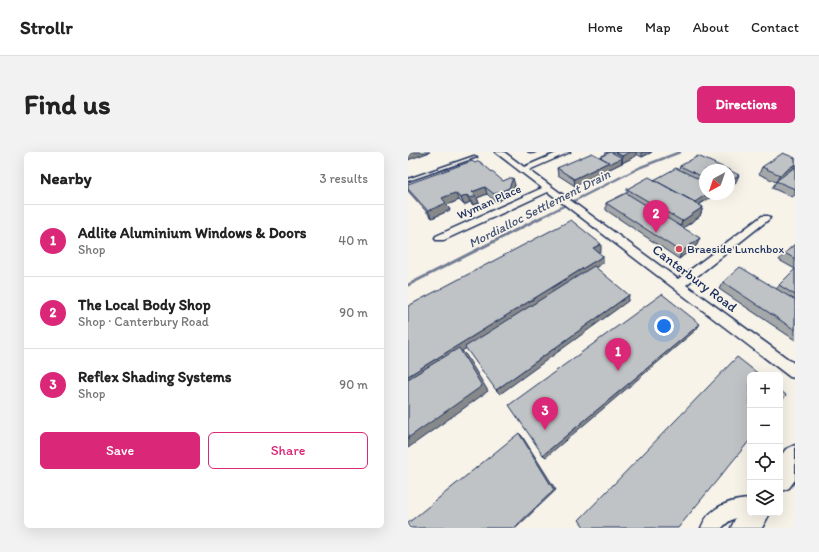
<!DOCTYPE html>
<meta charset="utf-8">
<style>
body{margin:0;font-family:Itim,sans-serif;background:#f2f2f2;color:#222}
.controls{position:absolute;right:12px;bottom:12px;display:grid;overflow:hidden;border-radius:6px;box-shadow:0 4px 16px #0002}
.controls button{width:36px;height:36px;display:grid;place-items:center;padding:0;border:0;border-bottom:1px solid #e0e0e0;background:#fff;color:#222;font:20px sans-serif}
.compass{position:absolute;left:291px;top:12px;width:36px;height:36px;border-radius:50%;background:#fff;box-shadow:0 4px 16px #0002;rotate:220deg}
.you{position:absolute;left:256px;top:174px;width:14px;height:14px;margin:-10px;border:3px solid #fff;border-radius:50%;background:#1a73e8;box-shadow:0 0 0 6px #1a73e833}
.badge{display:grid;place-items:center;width:26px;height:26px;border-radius:50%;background:#db2777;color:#fff;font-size:13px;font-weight:700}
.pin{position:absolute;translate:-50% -33px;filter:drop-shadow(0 1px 2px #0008)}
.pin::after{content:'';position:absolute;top:21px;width:14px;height:12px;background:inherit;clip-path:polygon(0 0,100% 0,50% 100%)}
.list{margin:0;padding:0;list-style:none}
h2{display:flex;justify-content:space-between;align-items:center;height:52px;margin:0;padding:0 16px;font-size:17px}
h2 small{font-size:13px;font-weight:400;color:#767676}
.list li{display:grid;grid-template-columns:26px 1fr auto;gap:12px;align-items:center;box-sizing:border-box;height:72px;padding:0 16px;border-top:1px solid #e0e0e0}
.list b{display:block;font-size:15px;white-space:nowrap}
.list p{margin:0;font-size:13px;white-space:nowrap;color:#767676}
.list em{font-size:13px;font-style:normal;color:#767676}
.actions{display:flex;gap:8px;padding:12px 16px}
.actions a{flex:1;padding:9px 0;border:1px solid #db2777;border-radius:6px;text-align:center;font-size:14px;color:#db2777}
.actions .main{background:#db2777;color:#fff}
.icon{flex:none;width:22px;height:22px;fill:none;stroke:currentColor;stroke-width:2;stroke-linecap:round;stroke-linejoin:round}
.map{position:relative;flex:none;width:387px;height:376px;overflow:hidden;border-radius:6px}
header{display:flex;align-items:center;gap:24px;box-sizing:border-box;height:56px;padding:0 20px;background:#fff;border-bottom:1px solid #e0e0e0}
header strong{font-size:19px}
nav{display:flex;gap:22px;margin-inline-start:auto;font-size:14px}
.intro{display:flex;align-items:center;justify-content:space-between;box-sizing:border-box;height:96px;padding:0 24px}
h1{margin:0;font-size:28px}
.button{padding:10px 18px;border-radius:6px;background:#db2777;color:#fff;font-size:14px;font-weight:700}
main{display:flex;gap:24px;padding:0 24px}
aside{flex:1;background:#fff;border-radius:6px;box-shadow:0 4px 16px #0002}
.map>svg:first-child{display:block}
</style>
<header>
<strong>Strollr</strong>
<nav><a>Home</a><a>Map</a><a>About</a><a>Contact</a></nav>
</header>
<div class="intro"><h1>Find us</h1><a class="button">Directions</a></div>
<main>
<aside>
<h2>Nearby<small>3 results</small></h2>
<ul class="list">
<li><span class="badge">1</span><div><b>Adlite Aluminium Windows &amp; Doors</b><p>Shop</p></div><em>40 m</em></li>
<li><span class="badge">2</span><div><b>The Local Body Shop</b><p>Shop · Canterbury Road</p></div><em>90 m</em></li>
<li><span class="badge">3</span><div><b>Reflex Shading Systems</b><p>Shop</p></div><em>90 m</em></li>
</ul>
<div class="actions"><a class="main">Save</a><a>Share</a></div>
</aside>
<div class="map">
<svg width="387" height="376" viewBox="0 0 387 376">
<rect width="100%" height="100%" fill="#f7f3e8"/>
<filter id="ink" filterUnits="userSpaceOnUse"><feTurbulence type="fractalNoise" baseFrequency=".025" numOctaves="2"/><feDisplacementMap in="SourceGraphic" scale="8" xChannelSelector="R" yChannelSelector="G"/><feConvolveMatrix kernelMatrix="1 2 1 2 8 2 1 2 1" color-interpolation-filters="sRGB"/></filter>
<g filter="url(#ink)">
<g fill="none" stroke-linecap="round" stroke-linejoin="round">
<!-- stream-far1 -->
<path stroke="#727c95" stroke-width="2.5" d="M132 66 233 15 272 0"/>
<!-- stream -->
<path stroke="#727c95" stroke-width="3" d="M0 133 134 65"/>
<!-- service casing -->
<g stroke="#1b2f5e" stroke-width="3">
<path id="service" d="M66 4 69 5 0 29V27Z"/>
</g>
<!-- minor casing -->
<g stroke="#1b2f5e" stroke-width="3">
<path id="minor" d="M87 0H96L116 15 151 0H162L121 18 270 127 354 64H360L362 66 360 68 278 133 387 212V226L382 225 140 40 36 88H28L27 86 28 84 134 36Z
M342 347V361H349L348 362C332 369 329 360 314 376H293C301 355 321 348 342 347Z"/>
</g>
<!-- primary casing -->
<g stroke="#1b2f5e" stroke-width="3">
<path id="primary" d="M387 293V328L381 336 372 340V305L378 297Z
M342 350V361H362L354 376H323C327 367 332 354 342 350Z"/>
</g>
<!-- service -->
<use href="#service" fill="#f7f3e8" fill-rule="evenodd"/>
<!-- minor -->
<use href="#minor" fill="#f7f3e8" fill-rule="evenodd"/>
<!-- primary -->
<use href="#primary" fill="#f7f3e8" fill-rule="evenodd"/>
</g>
<!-- wall -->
<path fill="#a5a8a9" stroke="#1b2f5e" d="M119 0H129L125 2Z
M198 0H244L234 5 228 2V4L167 34 150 23 149 16 192 5 198 2Z
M387 6V43L384 45 364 36 368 30 351 22 354 15Z
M272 14 297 18V42H306V43L291 53 295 55 292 64 275 76 289 93 271 107 198 58V51L219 41V37L246 28 271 17Z
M95 29 107 33 103 43 88 50 79 42 69 46 71 51 65 53 62 50 56 53 51 48 39 53 42 58 24 66 0 39V32Z
M387 92V117L371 108 377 101Z
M387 117V188L311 137 315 130 368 137Z"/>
<!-- shaded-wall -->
<path fill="#86888a" stroke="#1b2f5e" d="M0 0H22L0 8Z
M222 0H228V4L214 11V4Z
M234 0H244L234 5Z
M214 6V11L167 34 166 27 201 10Z
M387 12V16L368 30 372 23Z
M331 23 327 32 321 36V29Z
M105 26 107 33 103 43 88 50 86 42Z
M77 35 79 42 69 46 71 51 65 53 62 46 64 40Z
M47 41 51 48 39 53 42 58 24 66 20 59 34 46Z
M299 42H306V43L284 57 286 50Z
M59 43 62 50 56 53 53 46Z
M295 55 292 64 271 79 274 69Z
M292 86 289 93 271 107 273 100Z
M193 92V99L185 103V96Z
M195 104V111L54 199 58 203 80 239 0 296V224Z
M221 143 220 149 92 242 88 238Z
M292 172 288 178 138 305 135 303Z
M111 281 114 284 148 338 108 376H106Z"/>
<!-- building -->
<path fill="#c0c3c5" stroke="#1b2f5e" d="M202 0H203L214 6 201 12V10L192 5Z
M207 0H222L214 4Z
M184 1 201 10 166 27 149 16Z
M375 1 387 6V12L372 23 354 15Z
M290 4 321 18H297V26L272 14Z
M64 9 67 11 71 9 95 29 102 26H105L101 36 86 42 77 35 64 40 68 44 62 46 59 43 53 46 47 41 34 46 38 51 20 59 0 37V32Z
M387 15V37L368 29Z
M268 16 297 30V42H299L287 50 246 28Z
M321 18 331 23 321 29Z
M241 25 295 55 274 69 219 37Z
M218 41 292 86 273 100 198 51Z
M163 68 193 92 185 96 195 104 0 224V154Z
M387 92V107L377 101Z
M186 114 221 143 88 238 57 195Z
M332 115 387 148V178L315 130Z
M387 117V143L371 133Z
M254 142 292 172 135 303 101 253Z
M51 196 74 234 0 286V227Z
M329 205 352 223H342V288L270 376H177L171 368Z
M372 238 378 243 372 251Z
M111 281 146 338 106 376H0V371Z"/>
</g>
<!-- markers -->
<circle fill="#d1495b" stroke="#f7f3e8" stroke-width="1.5" cx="271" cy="97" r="4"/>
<g text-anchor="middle" stroke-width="3.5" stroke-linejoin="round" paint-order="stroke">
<!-- far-street labels -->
<g font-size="12" fill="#1b2f5e" stroke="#f7f3e8">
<text transform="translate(81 50) rotate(-24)" y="4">Wyman Place</text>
</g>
<!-- far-poi labels -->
<g font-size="12" fill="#1b2f5e" stroke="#f7f3e8" text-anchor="start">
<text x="279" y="101">Braeside Lunchbox</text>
</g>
<!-- far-water labels -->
<g font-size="13" font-style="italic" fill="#465679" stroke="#f7f3e8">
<text transform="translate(131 56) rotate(-27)" y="5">Mordialloc Settlement Drain</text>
</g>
<!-- street labels -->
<g font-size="14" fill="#1b2f5e" stroke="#f7f3e8">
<text transform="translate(287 126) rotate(37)" y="5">Canterbury Road</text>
</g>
</g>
</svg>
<div class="controls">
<button>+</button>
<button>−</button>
<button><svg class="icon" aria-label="locate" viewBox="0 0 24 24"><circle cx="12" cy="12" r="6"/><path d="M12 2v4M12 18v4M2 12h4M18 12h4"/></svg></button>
<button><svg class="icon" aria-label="layers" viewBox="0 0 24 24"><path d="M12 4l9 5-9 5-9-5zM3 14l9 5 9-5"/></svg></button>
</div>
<svg class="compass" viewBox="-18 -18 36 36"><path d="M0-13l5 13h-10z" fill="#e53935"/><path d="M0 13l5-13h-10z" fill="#767676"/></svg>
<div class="you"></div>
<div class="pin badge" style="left:210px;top:219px">1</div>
<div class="pin badge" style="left:248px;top:81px">2</div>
<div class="pin badge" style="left:137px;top:278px">3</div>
</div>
</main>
